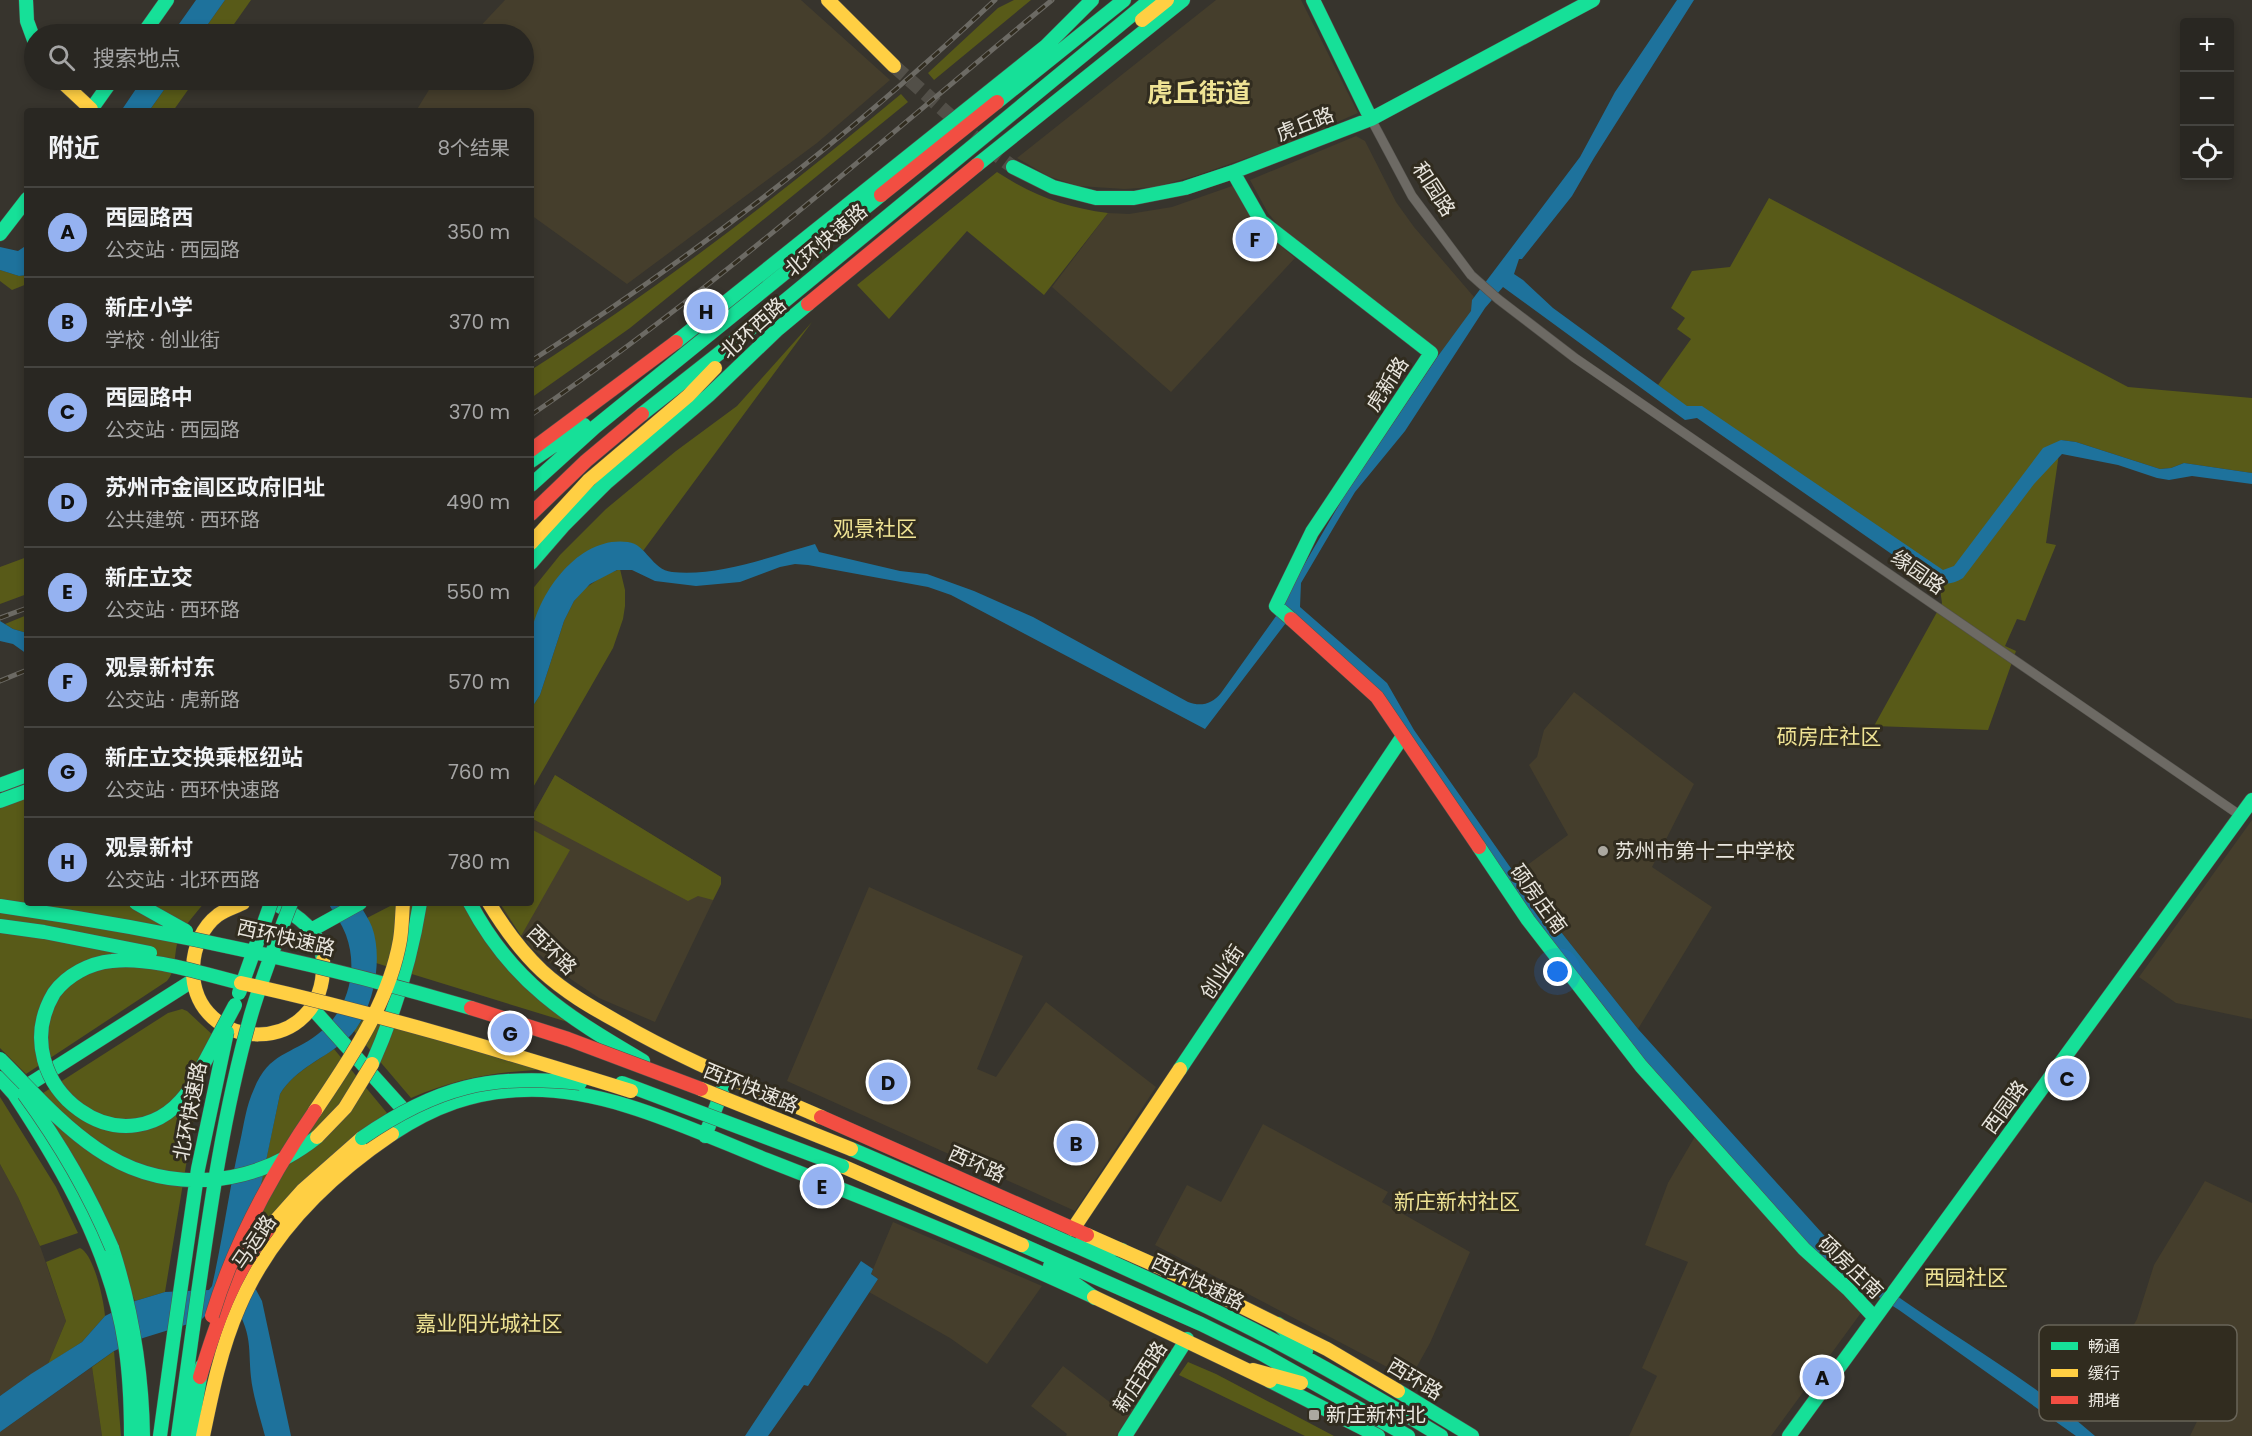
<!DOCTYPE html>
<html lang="zh">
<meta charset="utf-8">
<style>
body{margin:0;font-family:Poppins,"Noto Sans SC",sans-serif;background:#312f2a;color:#f1f3f6}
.controls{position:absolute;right:18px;top:18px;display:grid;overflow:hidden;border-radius:6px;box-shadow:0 3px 9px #0003}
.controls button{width:54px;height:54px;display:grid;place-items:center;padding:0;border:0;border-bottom:2px solid #454440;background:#292722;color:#f1f3f6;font:30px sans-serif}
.you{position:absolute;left:1558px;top:972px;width:21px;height:21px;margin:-15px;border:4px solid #fff;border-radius:50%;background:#1a73e8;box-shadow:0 0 0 9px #1a73e833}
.badge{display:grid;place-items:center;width:39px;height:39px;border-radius:50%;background:#95b2f1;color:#111;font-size:20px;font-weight:700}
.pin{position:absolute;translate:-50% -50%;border:3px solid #fff;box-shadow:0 2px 6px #0006}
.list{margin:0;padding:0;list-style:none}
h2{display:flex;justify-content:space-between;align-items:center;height:78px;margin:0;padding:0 24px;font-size:26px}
h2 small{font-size:20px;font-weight:400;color:#a5a5a5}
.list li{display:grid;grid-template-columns:39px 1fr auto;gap:18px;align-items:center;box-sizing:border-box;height:90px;padding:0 24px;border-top:2px solid #454440}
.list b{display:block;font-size:22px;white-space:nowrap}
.list p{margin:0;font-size:20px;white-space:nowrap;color:#a5a5a5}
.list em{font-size:20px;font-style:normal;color:#a5a5a5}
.icon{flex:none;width:33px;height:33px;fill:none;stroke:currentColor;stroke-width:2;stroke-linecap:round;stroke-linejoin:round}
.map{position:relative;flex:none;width:2252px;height:1436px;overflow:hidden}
.search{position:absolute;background:#292722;box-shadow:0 3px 9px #0003;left:24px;top:24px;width:510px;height:66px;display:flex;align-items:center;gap:15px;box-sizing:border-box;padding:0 21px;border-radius:33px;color:#a5a5a5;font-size:22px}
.panel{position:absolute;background:#292722;box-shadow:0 3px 9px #0003;left:24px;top:108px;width:510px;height:798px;border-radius:6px}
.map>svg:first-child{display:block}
</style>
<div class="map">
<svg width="2252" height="1436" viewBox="0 0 2252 1436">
<rect width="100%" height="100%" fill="#37342d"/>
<!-- built -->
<path fill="#453e2c" d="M505 0H801L890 80 817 143 627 284 531 215V111H416L435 80H524V34H473Z
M1216 0H1301L1358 113 1287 144 1195 176 1155 187 1125 189 1078 186 1048 176 1017 158Z
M1356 136 1365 141 1396 202 1414 227 1474 297 1472 300V311L1438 356 1277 224 1268 213 1250 180Z
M1235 185 1255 224 1295 258 1171 392 1052 287 1108 213 1129 214 1172 207Z
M1574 692 1694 784 1652 867 1712 907 1638 1029 1515 874 1568 835 1529 765 1537 757 1544 730Z
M555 775 721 877V884L655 1022 599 998 572 980 531 948 503 911 500 903H531V818Z
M2252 820V1019L2176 1003 2139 977Z
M869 887 1023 956 977 1069 996 1077 1046 1002 1156 1087 1075 1211 787 1081Z
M1263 1124 1388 1192 1382 1202 1470 1252 1430 1343 1410 1379 1155 1245 1187 1185 1221 1202Z
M1701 1126 1821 1260 1874 1295 1771 1436H1629L1657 1376 1642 1368 1688 1262 1645 1245 1668 1183Z
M0 1164 18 1197 40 1246 66 1321 48 1364 0 1396Z
M2205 1181 2252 1203V1436H2190L2200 1415 2110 1367 2137 1319 2154 1265Z
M893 1222 1042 1286 987 1364 950 1338 869 1292 878 1279 871 1274Z
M1162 1344 1173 1349 1116 1436H1066L1067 1434 1031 1406 1063 1366 1116 1407Z
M92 1367 102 1436H0V1432Z"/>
<!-- green -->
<path fill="#585a18" d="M225 0H251L227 34H201Z
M1014 0H1031L934 80 928 73 998 8Z
M171 80H195L173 111H149Z
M901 94 908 102 630 328 531 398V370C661 287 782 193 901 94Z
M997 172C1032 195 1066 208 1108 213L1044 295 967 231 889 319 857 285Z
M1769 198 2128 387 2252 398V473L2184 463 2171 468 2160 469 2076 442 2061 440 2046 543 2056 545 2025 621 2017 619 2005 646 2016 651 1988 730 1874 726 1942 603 1940 589 1932 581 1937 568 1687 407 1658 385 1691 339 1677 329 1685 318 1671 308 1692 271 1730 267Z
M0 270 19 276 27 275V284L12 290 0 281Z
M812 322 643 551C630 539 620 541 604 546 558 561 546 593 531 635V591L560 555 606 509 676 451 737 406Z
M27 557V594L0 604V567Z
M620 569 625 590V606L623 619 613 648 531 791V709L540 695 564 621 574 601 584 589 603 576Z
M27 615V633L13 629 5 624Z
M555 775 721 877V884L713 900 698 896 688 901 531 818Z
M27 798V903H204C194 916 182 927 177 944 174 957 176 970 167 981L26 1074 0 1048V808Z
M531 829 570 850 521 936 500 903H531Z
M396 903H467L470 909 574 1024 376 963 374 937 367 918Z
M182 1009 187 1011 216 1038 196 1105 165 1292 135 1301 38 1101 43 1093 168 1013Z
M366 1015 557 1069C501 1071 463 1076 411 1098L354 1031Z
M334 1049 387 1113 262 1223 249 1240 280 1094C293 1073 314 1063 334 1049Z
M0 1097 56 1187 78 1233 40 1246 18 1197 0 1164Z
M80 1248C94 1254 104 1301 105 1316L82 1342 48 1364 66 1321 46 1262Z
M114 1351 121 1436H102L92 1367Z
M1188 1362 1216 1374 1334 1436H1305L1179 1375Z"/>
<!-- water -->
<path fill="#1e729c" d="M196 0H225L201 34H172Z
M1677 0H1694L1594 158 1572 196 1522 259H1519L1514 274 1523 280 1553 308 1687 406H1702L1943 570 1954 566 2043 448 2061 440 2076 442 2160 469 2171 468 2184 463 2252 473V484L2192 476 2169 480 2157 478 2118 465 2062 454 2034 484 1963 578C1949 587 1937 584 1923 576L1697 418 1685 420 1503 287 1485 308 1405 431 1355 492 1341 515 1301 583 1300 607 1387 683 1414 730 1515 874 1638 1029 1840 1253C1921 1320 2016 1367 2095 1436H2076L1899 1310 1821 1260 1628 1041 1606 1009 1551 943 1378 691 1292 615 1205 729 951 595 928 587 808 565 795 564 780 567 740 582 696 586 655 581 632 570H617L590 584 574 601 564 621 540 695 531 709C531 688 528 654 531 635 538 593 579 535 628 542 646 544 652 570 672 572 718 577 772 556 815 544L819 552 900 571 927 574 974 591 1033 617 1188 702C1201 707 1212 704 1221 693L1284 605 1287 594 1343 498 1438 356 1471 311 1472 300 1580 157 1615 92Z
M142 80H171L149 111H121Z
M27 245V275L19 276 0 270V247L18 251Z
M0 621 13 629 27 633V654L13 644 0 641Z
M328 903H359C363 911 369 919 372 927 384 960 373 1015 347 1039 324 1059 296 1068 280 1094L247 1252 246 1271 262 1301 291 1436H265C261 1421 256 1405 253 1390 246 1353 256 1338 233 1303L208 1313 201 1320 143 1338 114 1351 0 1432V1396L31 1374 82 1342 105 1316 135 1301 165 1292 209 1290 212 1286C223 1238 229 1190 240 1142 244 1124 246 1106 254 1089 269 1052 291 1055 318 1034 348 1011 359 970 346 935 342 924 334 913 328 903Z
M861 1261 873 1269 871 1274 878 1279 808 1386 804 1385 768 1436H745Z"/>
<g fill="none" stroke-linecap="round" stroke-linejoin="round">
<!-- secondary-tunnel -->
<path stroke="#524f48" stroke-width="14" stroke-dasharray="14 7" stroke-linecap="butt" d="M894 66 982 144 1013 167"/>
<!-- street casing -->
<g stroke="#52504b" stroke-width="10">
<path id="street" d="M1371 119 1412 196 1471 275 1498 299 1575 358 2241 816"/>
</g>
<!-- fast casing -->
<g stroke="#52504b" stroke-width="15">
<path id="fast" d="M26 0 27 21 34 40
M1313 0 1371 119
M143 34 167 0
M997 102 1124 0
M90 111 112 80
M977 165 1183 0
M1013 167 1053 187 1096 198H1134L1185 188 1233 172 1371 119 1593 0
M1233 172 1261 221 1431 353 1312 532 1276 606 1291 619
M0 234 27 199
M676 342 1046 46 1092 0
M642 414 764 318 1150 0
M531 461 584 425
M531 485 595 427 881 195
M531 563 564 525 606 483 709 395 778 329 808 304
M0 785 27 775
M0 801 27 791
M1479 847 1528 920 1641 1066 1804 1249 1848 1289 1875 1318
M274 903C297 915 321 931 323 960
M470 903C512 983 568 1017 643 1061
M313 929 360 903
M312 1008 411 1118
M372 1064C395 1012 411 959 420 903
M1180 1069 1403 736
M0 1078 14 1094
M392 1134C433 1107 474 1091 524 1090 606 1087 692 1130 767 1160 877 1203 987 1247 1094 1297
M705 1136 724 1086
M851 1149C981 1205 1112 1259 1238 1322 1308 1357 1375 1396 1441 1436
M1082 1242 1122 1250
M1022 1245 1201 1324 1262 1354 1408 1436
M112 1248C132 1310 142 1371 143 1436
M1050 1266 1095 1298
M1278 1324 1306 1351
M1270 1381 1378 1436
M1398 1391 1472 1436
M131 1436C131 1405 130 1375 125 1344 111 1252 64 1170 14 1094L192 981
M160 1436 174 1334
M178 1436 193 1328
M190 1436 202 1366
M1125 1436 1187 1339
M1789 1436 2252 800"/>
</g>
<!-- slow casing -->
<g stroke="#52504b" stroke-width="15">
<path id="slow" d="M828 0 894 66
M1142 20 1167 0
M60 80 91 109
M531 543 589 480 688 396 715 368
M243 903C235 907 225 910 218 915 202 927 194 947 193 967 190 1056 328 1060 323 960
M489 903C504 928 521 951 542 971 565 992 591 1007 618 1022 683 1060 752 1087 821 1117
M842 1166 1022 1245
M269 1228 303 1190 362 1138
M1073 1229 1180 1069
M1087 1235 1184 1278 1327 1349 1398 1391
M1094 1297 1270 1381
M1253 1370 1301 1383
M203 1436C212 1392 221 1348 239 1307 270 1234 327 1178 392 1134"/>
</g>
<!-- jam casing -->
<g stroke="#52504b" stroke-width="15">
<path id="jam" d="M881 195 997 102
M808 304 977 165
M531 450 676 342
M531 514 586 461 642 414
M1291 619 1377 697 1479 847
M821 1117 1087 1235
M200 1377C216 1323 234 1272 269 1228"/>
</g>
<!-- street -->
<use href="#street" stroke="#6d6a64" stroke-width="9"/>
<!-- fast -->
<use href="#fast" stroke="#16e098" stroke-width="14"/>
<!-- slow -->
<use href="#slow" stroke="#ffcf43" stroke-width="14"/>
<!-- jam -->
<use href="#jam" stroke="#f24e42" stroke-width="14"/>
<!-- rail casing -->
<g stroke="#6c6a64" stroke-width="5">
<path id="rail" d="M531 361C697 255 851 135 995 0
M531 415C714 290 881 141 1052 0
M0 618 27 608
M0 681 27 670"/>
</g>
<!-- rail -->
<use href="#rail" stroke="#312c1f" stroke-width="3" stroke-dasharray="9" stroke-linecap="butt"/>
<!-- fast-bridge casing -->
<g stroke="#52504b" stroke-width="15" stroke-linecap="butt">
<path id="fast-bridge" d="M136 903 186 931
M0 906C160 929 316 962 471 1008
M0 926 44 932 150 953
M239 993 271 903
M235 1005 192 1086C130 1183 0 1084 54 993 67 975 90 963 112 961 150 956 203 974 241 983
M0 1059C31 1090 60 1124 97 1149 165 1196 253 1188 317 1137
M622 1083 842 1166
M24 1094C59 1142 89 1193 112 1248
M362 1138C436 1087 491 1073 580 1083
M193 1328C208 1223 222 1117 251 1015 262 977 277 940 291 903
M174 1334 198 1169 227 1032"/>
</g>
<!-- slow-bridge casing -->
<g stroke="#52504b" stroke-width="15" stroke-linecap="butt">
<path id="slow-bridge" d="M241 983C373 1012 502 1051 631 1091
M701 1089 851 1149
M315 1111C350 1059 389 1003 400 940 402 928 402 915 403 903
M317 1137 345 1108 372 1064"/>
</g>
<!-- jam-bridge casing -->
<g stroke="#52504b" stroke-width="15" stroke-linecap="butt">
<path id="jam-bridge" d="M471 1008 568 1039 701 1089
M212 1316C235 1241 271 1175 315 1111"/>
</g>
<!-- fast-bridge -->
<use href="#fast-bridge" stroke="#16e098" stroke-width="14"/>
<!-- slow-bridge -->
<use href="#slow-bridge" stroke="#ffcf43" stroke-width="14"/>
<!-- jam-bridge -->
<use href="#jam-bridge" stroke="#f24e42" stroke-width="14"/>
</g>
<!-- markers -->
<g fill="#aba8a0" stroke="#312c1f" stroke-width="2">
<circle cx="1603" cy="851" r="6"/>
<rect x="1308" y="1409" width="12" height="12" rx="3"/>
</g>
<g text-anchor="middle" stroke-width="6" stroke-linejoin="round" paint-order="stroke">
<!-- street labels -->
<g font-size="20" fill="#e9e6de" stroke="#312c1f">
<text transform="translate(1305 124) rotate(-21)" y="7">虎丘路</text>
<text transform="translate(1434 189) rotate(57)" y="7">和园路</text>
<text transform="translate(826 240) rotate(-40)" y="7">北环快速路</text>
<text transform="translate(753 328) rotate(-42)" y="7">北环西路</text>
<text transform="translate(1387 384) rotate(-57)" y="7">虎新路</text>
<text transform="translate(1918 572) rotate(35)" y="7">缘园路</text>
<text transform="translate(1539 899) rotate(54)" y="7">硕房庄南</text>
<text transform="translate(286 938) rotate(13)" y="7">西环快速路</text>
<text transform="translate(552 950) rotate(45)" y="7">西环路</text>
<text transform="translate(1222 972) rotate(-56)" y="7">创业街</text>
<text transform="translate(751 1088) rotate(22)" y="7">西环快速路</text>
<text transform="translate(2005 1107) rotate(-54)" y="7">西园路</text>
<text transform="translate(190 1111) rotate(-79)" y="7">北环快速路</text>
<text transform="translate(977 1164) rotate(24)" y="7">西环路</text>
<text transform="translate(254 1242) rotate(-56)" y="7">马运路</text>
<text transform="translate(1851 1267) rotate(44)" y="7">硕房庄南</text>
<text transform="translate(1198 1282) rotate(26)" y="7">西环快速路</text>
<text transform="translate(1140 1377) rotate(-57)" y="7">新庄西路</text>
<text transform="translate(1415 1379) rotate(31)" y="7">西环路</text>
</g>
<!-- poi labels -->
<g font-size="20" fill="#e9e6de" stroke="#312c1f" text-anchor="start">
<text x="1615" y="858">苏州市第十二中学校</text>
<text x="1326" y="1422">新庄新村北</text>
</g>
<!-- neighbourhood labels -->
<g font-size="21" fill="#efe394" stroke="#312c1f">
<text x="875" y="536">观景社区</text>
<text x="1829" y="744">硕房庄社区</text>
<text x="1457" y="1209">新庄新村社区</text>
<text x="1966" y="1285">西园社区</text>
<text x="489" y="1331">嘉业阳光城社区</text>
</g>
<!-- district labels -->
<g font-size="26" font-weight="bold" fill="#efe394" stroke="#312c1f">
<text x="1199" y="102">虎丘街道</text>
</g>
</g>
<!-- legend -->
<rect x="2039" y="1325" width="198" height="96" rx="9" fill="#312c1f" stroke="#686458" stroke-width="1.5"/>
<rect x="2051" y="1342" width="27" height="8" fill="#16e098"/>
<rect x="2051" y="1369" width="27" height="8" fill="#ffcf43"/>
<rect x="2051" y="1396" width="27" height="8" fill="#f24e42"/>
<g font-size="16" fill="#e9e6de">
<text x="2088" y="1352">畅通</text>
<text x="2088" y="1379">缓行</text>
<text x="2088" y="1406">拥堵</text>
</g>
</svg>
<div class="controls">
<button>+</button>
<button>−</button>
<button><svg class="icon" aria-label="locate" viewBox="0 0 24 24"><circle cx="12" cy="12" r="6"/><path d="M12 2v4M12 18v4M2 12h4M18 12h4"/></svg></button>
</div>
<div class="you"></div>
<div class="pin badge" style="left:1822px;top:1377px">A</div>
<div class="pin badge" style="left:1076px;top:1143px">B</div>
<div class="pin badge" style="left:2067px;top:1078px">C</div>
<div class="pin badge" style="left:888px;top:1082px">D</div>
<div class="pin badge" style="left:822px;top:1186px">E</div>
<div class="pin badge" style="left:1255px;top:239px">F</div>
<div class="pin badge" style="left:510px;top:1033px">G</div>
<div class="pin badge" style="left:706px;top:311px">H</div>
<div class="search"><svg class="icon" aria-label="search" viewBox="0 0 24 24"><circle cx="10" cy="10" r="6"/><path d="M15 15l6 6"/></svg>搜索地点</div>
<section class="panel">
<h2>附近<small>8个结果</small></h2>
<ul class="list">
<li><span class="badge">A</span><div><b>西园路西</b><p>公交站 · 西园路</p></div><em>350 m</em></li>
<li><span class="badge">B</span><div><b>新庄小学</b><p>学校 · 创业街</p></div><em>370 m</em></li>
<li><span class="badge">C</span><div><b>西园路中</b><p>公交站 · 西园路</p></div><em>370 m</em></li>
<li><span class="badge">D</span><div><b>苏州市金阊区政府旧址</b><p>公共建筑 · 西环路</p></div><em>490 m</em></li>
<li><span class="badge">E</span><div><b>新庄立交</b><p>公交站 · 西环路</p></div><em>550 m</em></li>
<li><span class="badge">F</span><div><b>观景新村东</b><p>公交站 · 虎新路</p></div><em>570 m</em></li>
<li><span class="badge">G</span><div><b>新庄立交换乘枢纽站</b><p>公交站 · 西环快速路</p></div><em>760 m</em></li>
<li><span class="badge">H</span><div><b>观景新村</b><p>公交站 · 北环西路</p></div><em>780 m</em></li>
</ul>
</section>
</div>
